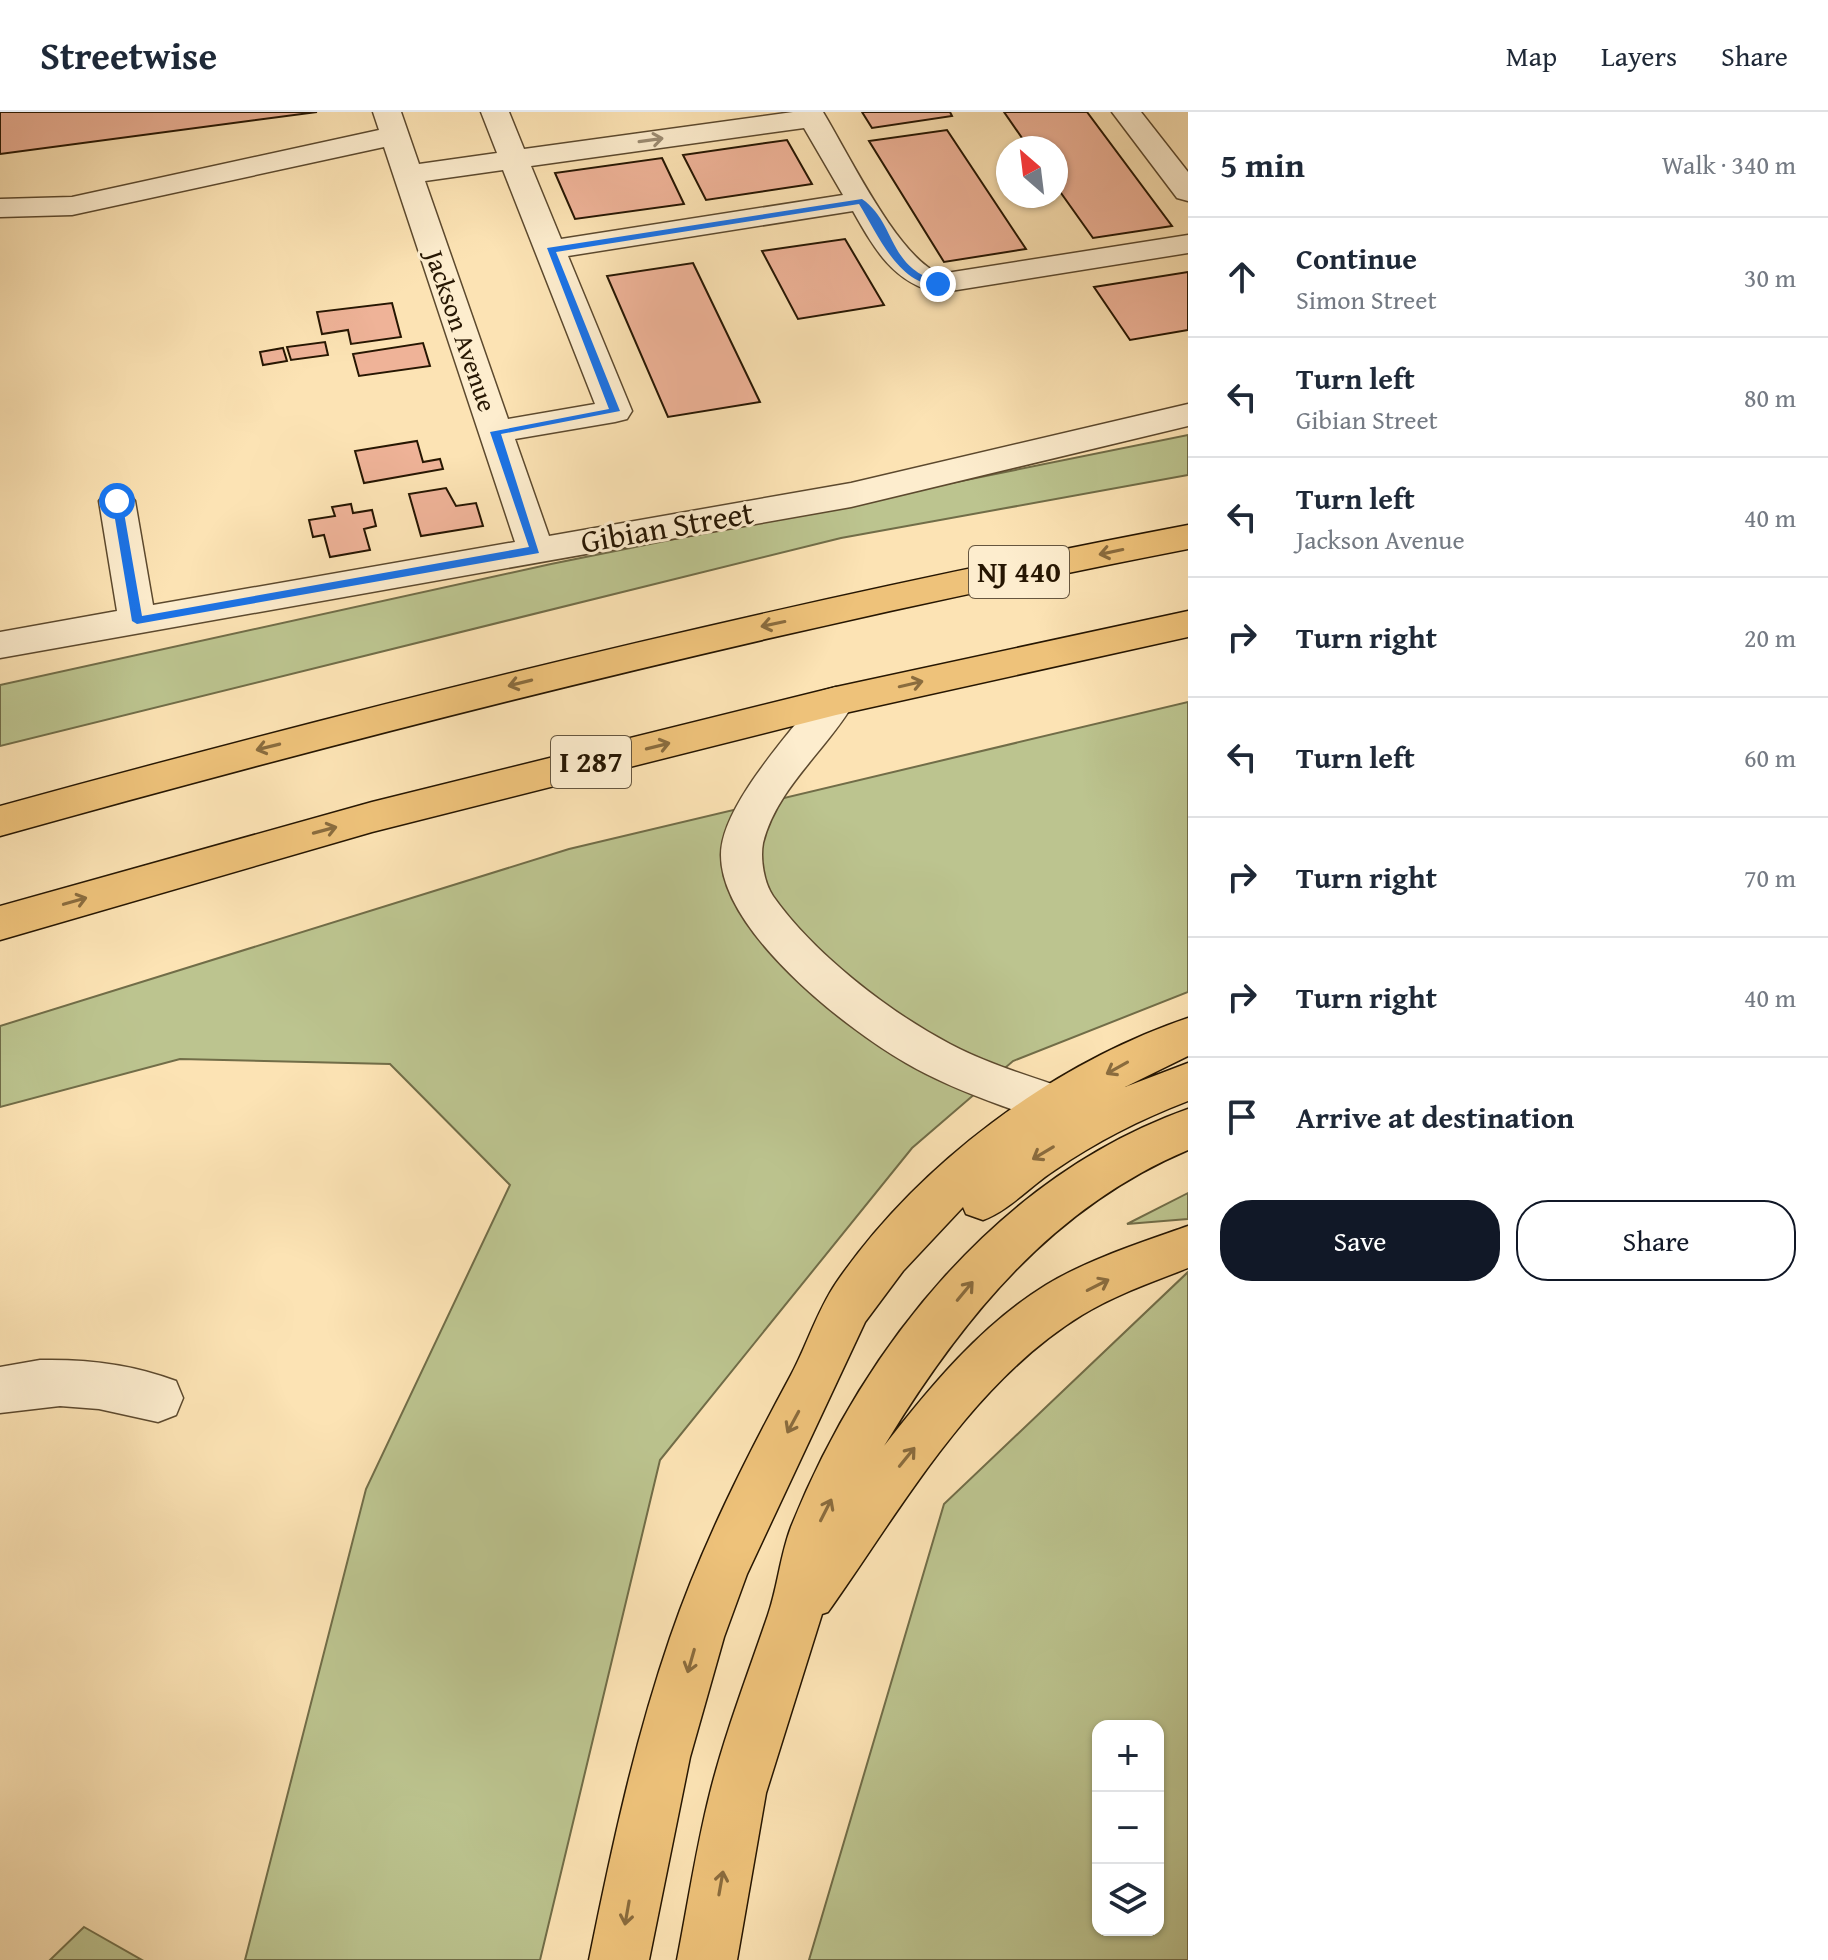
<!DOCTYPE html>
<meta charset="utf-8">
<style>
body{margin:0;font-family:"Gentium Book Plus",serif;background:#f6f6f7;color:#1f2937}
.controls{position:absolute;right:24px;bottom:24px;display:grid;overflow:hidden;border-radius:16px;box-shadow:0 2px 6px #0004}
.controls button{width:72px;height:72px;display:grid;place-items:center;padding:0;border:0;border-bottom:2px solid #e0e1e3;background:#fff;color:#1f2937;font:40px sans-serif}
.compass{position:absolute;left:996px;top:24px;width:72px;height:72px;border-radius:50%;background:#fff;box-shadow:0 2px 6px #0004;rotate:332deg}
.stop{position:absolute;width:24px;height:24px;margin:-18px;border:6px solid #1a73e8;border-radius:50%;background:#fff}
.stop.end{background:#1a73e8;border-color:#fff;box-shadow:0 2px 8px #0008}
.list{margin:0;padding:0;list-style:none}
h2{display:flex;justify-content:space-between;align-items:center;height:104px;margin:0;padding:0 32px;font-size:34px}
h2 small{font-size:26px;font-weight:400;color:#747a83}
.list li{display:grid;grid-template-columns:52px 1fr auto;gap:24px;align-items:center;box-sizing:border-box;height:120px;padding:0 32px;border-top:2px solid #e0e1e3}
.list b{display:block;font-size:30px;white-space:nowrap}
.list p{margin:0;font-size:26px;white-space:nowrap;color:#747a83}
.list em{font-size:26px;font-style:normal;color:#747a83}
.actions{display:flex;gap:16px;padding:24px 32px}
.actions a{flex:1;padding:18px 0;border:2px solid #111827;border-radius:32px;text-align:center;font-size:28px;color:#111827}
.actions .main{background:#111827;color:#fff}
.icon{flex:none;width:44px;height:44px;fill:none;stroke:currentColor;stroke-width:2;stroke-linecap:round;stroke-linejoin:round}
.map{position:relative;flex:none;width:1188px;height:1848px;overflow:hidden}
header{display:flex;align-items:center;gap:48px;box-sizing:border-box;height:112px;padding:0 40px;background:#fff;border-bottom:2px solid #e0e1e3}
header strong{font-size:38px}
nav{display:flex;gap:44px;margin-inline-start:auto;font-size:28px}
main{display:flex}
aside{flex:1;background:#fff}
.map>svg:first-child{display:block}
</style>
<header>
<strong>Streetwise</strong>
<nav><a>Map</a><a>Layers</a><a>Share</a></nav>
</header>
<main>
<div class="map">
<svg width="1188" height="1848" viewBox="0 0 1188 1848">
<rect width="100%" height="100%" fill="#fce3b4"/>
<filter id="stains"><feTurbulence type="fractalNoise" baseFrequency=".0025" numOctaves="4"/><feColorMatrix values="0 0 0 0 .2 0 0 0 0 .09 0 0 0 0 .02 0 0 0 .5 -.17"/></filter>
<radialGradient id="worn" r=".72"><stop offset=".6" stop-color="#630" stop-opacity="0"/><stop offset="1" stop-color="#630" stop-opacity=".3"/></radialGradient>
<!-- green -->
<path fill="#bcc48f" stroke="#716d48" stroke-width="2" fill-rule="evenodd" d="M1188 323V363L841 426 0 634V573L551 452Z
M1188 590V880L1013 949 912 1036 660 1348 540 1848H245L366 1377 510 1073 390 952 180 947 0 995V914L569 737Z
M1188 1081V1107L1127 1112Z
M1188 1160V1848H809L944 1392ZM1098 1614H1158V1818H1098Z
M84 1815 142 1848H50Z"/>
<!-- building -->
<path fill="#efb398" stroke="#261602" stroke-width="2" d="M0 0H317L0 42Z
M862 0H950L952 4 872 16Z
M1004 0H1087L1172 114 1093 126 1056 74V36H1029Z
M947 18 1026 137 944 150 869 29Z
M787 28 812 72 706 88 683 43Z
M662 46 684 92 575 107 555 61Z
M845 127 884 193 798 207 762 139Z
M693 151 760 290 668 305 607 164Z
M1188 160V218L1130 228 1094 175Z
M392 191 401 225 351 232 348 218 322 222 317 200Z
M325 230 328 243 291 248 287 235Z
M423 231 430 254 359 264 353 242Z
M283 236 287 249 263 253 260 240Z
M417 329 423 350 440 347 443 357 364 371 355 339Z
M446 376 456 394 476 391 483 414 421 424 409 382Z
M351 392 353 401 372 398 376 414 364 417 370 438 330 445 324 423 313 425 309 408 335 404 332 395Z"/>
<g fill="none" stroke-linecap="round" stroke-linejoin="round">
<!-- minor casing -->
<g stroke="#5c492e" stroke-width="3">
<path id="minor" d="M373 0H401L419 52 497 41 481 0H509L524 37 793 0H823C848 41 898 146 940 162L1188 123V141L938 181C893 170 875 138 853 99L568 144 632 299 627 307 615 310 515 327 549 424 851 371 1188 292V314L851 395 0 546V520L117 499 99 389 105 381 117 377 129 381 135 389 153 493 515 430 384 35 72 103 0 105V87L72 85 379 18ZM804 16 843 83 561 127 531 54ZM503 58 595 292 508 307 425 69Z
M1112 0H1141L1188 60V89L1177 86Z
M836 575 850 579 855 589C828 637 777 675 763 731 760 747 764 771 773 784 813 841 889 900 950 932 988 952 1029 964 1069 978L1076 992 1069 1006C1045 1014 1023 1001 1000 993 967 981 935 968 906 951 845 916 721 819 721 743 721 693 793 618 822 579Z
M40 1248C86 1247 132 1252 176 1269L183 1286 176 1303 158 1310 99 1297 60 1294 0 1301V1255Z"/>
</g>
<!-- highway casing -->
<g stroke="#261602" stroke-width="3">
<path id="highway" d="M1188 413V437C787 515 393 614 0 724V694C393 586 788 489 1188 413Z
M1188 499V525L836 603 372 720 0 828V794L372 690 836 575Z
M1188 906V944L1125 975 1188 951V989C1141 1007 1096 1030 1055 1058 1030 1074 1010 1098 983 1108L966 1102 963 1095 903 1159 865 1210 747 1462 724 1525 690 1645 649 1848H589C611 1739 634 1631 670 1526 701 1435 745 1348 791 1263 807 1233 817 1199 836 1171 918 1052 1052 952 1188 906Z
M1188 997V1038C1053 1095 964 1204 889 1326L884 1334C930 1275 981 1213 1046 1173 1089 1147 1140 1131 1188 1114V1156C1152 1170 1115 1183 1082 1203 971 1271 901 1397 828 1500L822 1502 766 1681 737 1848H677C688 1792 696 1736 710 1681 725 1621 748 1562 768 1503 778 1474 780 1444 791 1415 864 1233 1000 1064 1188 997Z"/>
</g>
<!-- minor -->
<use href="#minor" fill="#fdedce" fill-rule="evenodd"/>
<!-- highway -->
<use href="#highway" fill="#eec27a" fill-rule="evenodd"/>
</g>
<!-- one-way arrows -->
<defs><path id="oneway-shaft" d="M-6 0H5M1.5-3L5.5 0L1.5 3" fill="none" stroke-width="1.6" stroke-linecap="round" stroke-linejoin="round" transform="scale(2)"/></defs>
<use stroke="#9c8c72" href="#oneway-shaft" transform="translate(651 28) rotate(-8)"/>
<g stroke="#8a6c3e">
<use href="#oneway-shaft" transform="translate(1111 440) rotate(168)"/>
<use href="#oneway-shaft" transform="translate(773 512) rotate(168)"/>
<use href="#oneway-shaft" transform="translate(520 571) rotate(166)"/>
<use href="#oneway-shaft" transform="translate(911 572) rotate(-13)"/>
<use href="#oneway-shaft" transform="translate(658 634) rotate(-14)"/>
<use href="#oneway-shaft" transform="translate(268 635) rotate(166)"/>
<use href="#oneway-shaft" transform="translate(325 718) rotate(-15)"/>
<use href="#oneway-shaft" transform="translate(75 789) rotate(-16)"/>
<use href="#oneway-shaft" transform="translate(1117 956) rotate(151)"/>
<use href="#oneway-shaft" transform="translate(1043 1041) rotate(149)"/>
<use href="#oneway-shaft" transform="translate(1098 1173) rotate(-27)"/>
<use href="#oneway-shaft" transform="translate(965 1179) rotate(-50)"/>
<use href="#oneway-shaft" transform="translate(793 1310) rotate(118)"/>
<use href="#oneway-shaft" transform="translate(907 1345) rotate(-51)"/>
<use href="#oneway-shaft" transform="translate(826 1398) rotate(-63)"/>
<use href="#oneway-shaft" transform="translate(691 1549) rotate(106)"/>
<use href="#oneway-shaft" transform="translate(721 1771) rotate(-80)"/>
<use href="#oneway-shaft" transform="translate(627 1801) rotate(100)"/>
</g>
<!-- route -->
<path fill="#1a73e8" d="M862 87C897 111 887 158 942 170V174C899 175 879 124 859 92L556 140 620 299 501 322 539 441 137 512 132 509 112 389 117 385 122 389 142 504 529 435 490 320 609 297 547 136Z"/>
<g text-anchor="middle" stroke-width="6" stroke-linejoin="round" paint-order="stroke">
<!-- far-street labels -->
<g font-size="26" fill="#261602" stroke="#fdedce">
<text transform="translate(461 219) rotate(71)" y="9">Jackson Avenue</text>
</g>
<!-- shield labels -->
<g fill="#fdedce" stroke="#66563f" stroke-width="2">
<rect x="969" y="434" width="100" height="52" rx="6"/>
<rect x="551" y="624" width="80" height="52" rx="6"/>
</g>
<g font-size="30" font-weight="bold" fill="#261602">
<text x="1019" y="470">NJ 440</text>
<text x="591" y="660">I 287</text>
</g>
<!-- street labels -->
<g font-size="32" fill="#261602" stroke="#fdedce">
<text transform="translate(667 415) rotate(-10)" y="11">Gibian Street</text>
</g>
</g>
<rect width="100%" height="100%" filter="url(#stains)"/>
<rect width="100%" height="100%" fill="url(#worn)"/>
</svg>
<div class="controls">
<button>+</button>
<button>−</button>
<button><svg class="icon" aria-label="layers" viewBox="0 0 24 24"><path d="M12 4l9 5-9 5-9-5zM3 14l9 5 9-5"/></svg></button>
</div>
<svg class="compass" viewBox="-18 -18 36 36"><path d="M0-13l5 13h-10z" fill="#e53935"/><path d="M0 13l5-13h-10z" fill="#747a83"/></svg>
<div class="stop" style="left:117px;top:389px"></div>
<div class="stop end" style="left:938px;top:172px"></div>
</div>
<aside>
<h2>5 min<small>Walk · 340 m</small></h2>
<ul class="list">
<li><svg class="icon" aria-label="ahead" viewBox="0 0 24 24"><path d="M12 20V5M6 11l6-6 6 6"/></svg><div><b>Continue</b><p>Simon Street</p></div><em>30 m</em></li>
<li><svg class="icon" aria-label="left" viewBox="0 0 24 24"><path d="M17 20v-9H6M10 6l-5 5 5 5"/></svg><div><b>Turn left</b><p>Gibian Street</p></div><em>80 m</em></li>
<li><svg class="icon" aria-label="left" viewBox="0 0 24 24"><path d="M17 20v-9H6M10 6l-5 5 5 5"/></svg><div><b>Turn left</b><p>Jackson Avenue</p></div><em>40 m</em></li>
<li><svg class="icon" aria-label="right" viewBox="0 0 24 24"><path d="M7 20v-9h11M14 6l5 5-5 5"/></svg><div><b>Turn right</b></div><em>20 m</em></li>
<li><svg class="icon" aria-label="left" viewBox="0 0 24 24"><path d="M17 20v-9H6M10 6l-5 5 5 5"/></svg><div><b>Turn left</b></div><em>60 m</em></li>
<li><svg class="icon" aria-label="right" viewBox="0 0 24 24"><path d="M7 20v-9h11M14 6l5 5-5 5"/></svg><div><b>Turn right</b></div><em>70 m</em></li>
<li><svg class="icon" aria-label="right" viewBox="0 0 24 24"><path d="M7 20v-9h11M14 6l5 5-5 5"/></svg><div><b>Turn right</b></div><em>40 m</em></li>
<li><svg class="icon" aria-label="arrive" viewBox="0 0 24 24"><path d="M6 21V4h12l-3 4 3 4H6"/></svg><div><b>Arrive at destination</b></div></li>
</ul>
<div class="actions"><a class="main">Save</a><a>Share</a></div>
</aside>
</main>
